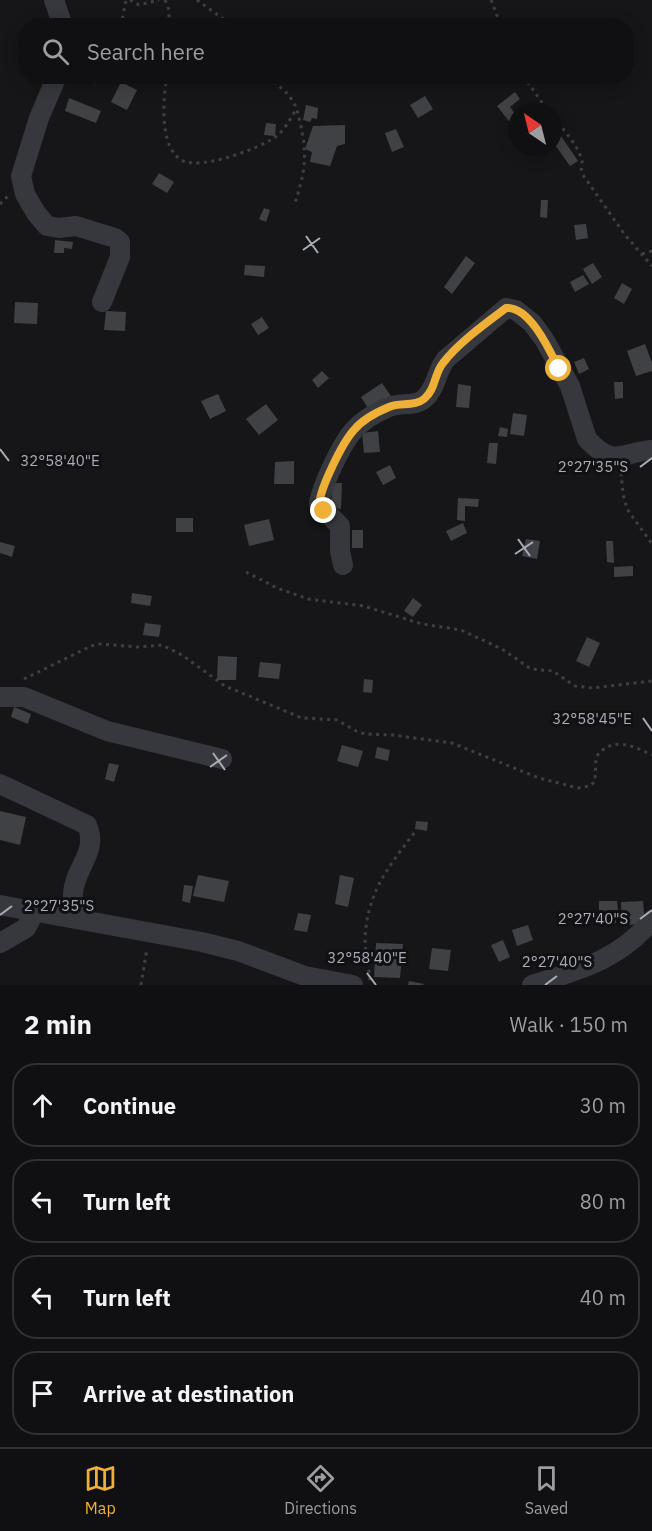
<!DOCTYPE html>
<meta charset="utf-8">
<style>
body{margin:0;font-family:"IBM Plex Sans",sans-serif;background:#19191b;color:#f1f3f6}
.compass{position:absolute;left:508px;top:102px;width:54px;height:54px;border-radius:50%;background:#101012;box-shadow:0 3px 15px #0003;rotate:325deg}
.stop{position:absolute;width:18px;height:18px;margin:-14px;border:4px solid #efb037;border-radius:50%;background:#fff}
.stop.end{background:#efb037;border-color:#fff;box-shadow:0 2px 6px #0008}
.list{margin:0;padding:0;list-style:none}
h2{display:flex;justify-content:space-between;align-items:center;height:78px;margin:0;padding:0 24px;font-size:26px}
h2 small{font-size:20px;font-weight:400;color:#9c9d9f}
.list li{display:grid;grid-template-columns:39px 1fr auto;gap:18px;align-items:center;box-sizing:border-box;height:84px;margin:0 12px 12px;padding:0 12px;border:2px solid #303032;border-radius:24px}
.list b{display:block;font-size:22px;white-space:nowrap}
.list em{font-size:20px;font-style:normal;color:#9c9d9f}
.icon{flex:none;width:33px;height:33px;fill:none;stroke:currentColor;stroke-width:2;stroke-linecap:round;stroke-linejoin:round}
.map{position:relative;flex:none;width:652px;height:985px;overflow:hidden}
.search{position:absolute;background:#101012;box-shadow:0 3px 15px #0003;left:18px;right:18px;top:18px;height:66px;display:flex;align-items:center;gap:15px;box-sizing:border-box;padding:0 21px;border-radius:24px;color:#9c9d9f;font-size:22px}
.sheet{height:462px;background:#101012}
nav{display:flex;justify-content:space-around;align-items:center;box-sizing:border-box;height:84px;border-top:2px solid #303032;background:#101012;font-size:16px;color:#9c9d9f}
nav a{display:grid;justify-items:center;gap:3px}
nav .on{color:#efb037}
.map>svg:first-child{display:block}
</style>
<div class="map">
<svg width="652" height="985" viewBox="0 0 652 985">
<rect width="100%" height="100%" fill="#161618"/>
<!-- building -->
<path fill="#404145" d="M121 82 137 90 127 110 111 102Z
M515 92 520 99 510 107 517 116V121L512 125 497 106Z
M425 96 433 109 418 118 410 105Z
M69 98 101 111 96 123 65 111Z
M306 105 318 108 317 119 312 118 310 122 303 120Z
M266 123 276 124 275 136 264 135Z
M345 125V144L337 146 330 166 310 162 312 152 305 149 313 126Z
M396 129 404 147 392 152 385 133Z
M561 136 578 161 570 166 553 142Z
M159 173 174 182 167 193 152 184Z
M541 200H548L547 218 540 217Z
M264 208 270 210 266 222 259 219Z
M586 224 588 238 576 240 574 225Z
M55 240 73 242 72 249 64 248V253H54Z
M466 256 475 263 452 294 444 287Z
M593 263 602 277 592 284 583 269Z
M245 265 265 266 264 277 244 275Z
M583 275 589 284 575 292 570 282Z
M622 283 632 289 624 304 614 298Z
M15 302 38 303 37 324 14 323Z
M106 311 126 312 125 331 104 330Z
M262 317 269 328 258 335 251 324Z
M645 344 652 363V371L636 376 627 351Z
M584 358 589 369 579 374 574 362Z
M322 371 329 378 318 388 312 380Z
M614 382H623V398L615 399Z
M382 383 393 399 371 413 361 397Z
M458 384 471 386 469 408 456 407Z
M218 394 226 411 210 419 201 401Z
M266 404 278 420 259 435 246 419Z
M513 413 527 415 524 436 510 434Z
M500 427 508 429 507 437 498 436Z
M378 431 380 452 364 453 362 433Z
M489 443H498L496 464 487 463Z
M294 461V484H274L275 462Z
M390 465 396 478 383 485 376 472Z
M332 483H342L341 509 331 508Z
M458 498 479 499 478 507 465 506V521L457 520Z
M176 518H193V532H176Z
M269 519 274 540 249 546 244 525Z
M463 523 467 533 451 541 446 531Z
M352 530H363V548H352Z
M526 539 540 541 537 559 522 556Z
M606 541H613L614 563 607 562Z
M0 542 15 546 12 557 0 553Z
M633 566V576L614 577V567Z
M132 593 152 596 150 606 131 603Z
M413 598 422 605 413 617 404 611Z
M145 623 161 625 159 637 143 635Z
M587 637 600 643 589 667 576 661Z
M218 656 237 657 236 680H217Z
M260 662 281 664 279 679 258 677Z
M364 679 373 680 372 693 363 692Z
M14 707 31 714 28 724 11 717Z
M342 745 363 751 358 767 337 761Z
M377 747 390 750 388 761 375 758Z
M109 763 119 765 114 782 105 779Z
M0 811 26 817 20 845 0 840Z
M416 821 428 822 427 831 415 829Z
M198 875 229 881 224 902 193 896Z
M340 875 354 878 348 907 335 904Z
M184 885 193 886 190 903 182 901Z
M599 901H617L618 910H608V915H616V923H599Z
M643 901 645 924 622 925 621 902Z
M588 910 589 924 581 925 580 911Z
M298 913 311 915 307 932 294 930Z
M528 925 533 940 517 946 512 930Z
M503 940 510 957 499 962 491 945Z
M376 943 403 944 400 978 374 977Z
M432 948 451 950 448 971 429 969Z
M409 981 424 984 423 985H408Z"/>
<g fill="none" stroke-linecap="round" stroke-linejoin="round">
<!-- path -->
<path stroke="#3d3f44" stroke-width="3" stroke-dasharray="3 4.5" stroke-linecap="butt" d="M130 0 139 5 159 0
M165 0 169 10V26
M197 0 233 26
M491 0 501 26
M121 26 126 0
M167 76C163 98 159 146 181 160 200 171 262 148 278 135 286 128 291 117 297 108
M269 76C276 85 286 90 292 100 297 107 298 114 300 122 308 157 305 172 294 206
M523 76 548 111
M94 84 98 76
M553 117C563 129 575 142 581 157 584 164 579 168 583 175L625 235 652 266
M0 204 8 196
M642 254 652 251
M621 473 623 494 627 509 652 544
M246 572 277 588 308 599 364 606 422 624 461 630 502 649 531 669 553 671 575 686 592 688 652 681
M24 679 91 646 100 644 137 647 162 645 182 655 225 686 302 718 337 720 358 732 365 734 393 735 452 743 539 778 578 788 590 786 595 781 596 757C612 736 632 745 652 755
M370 980C369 967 365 952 365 939 367 893 388 867 415 832
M141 985 147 948"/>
<!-- minor -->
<path stroke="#37383d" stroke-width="20" d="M54 0 63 26
M57 76 39 118 21 176 25 194 36 213 47 226 59 228 76 226 115 238 120 242V257L102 302
M343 565 340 551V526L319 504C321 487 342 443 354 430 363 420 377 412 389 407 400 402 414 407 424 399 437 388 436 371 446 359L506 308 516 310 532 323 544 339 570 386 587 439C615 469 621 452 652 450
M0 697H24L107 731 222 759
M0 784 87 825C99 852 74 868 73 894 72 902 76 911 77 918
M0 905 202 942 238 951 305 976 353 985
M0 943 26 928 35 911
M532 985C579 970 619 960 652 920"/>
</g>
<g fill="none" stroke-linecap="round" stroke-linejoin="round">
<!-- route -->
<path stroke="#efb037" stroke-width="8" d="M324 511 319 504C321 487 342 443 354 430 362 420 377 412 389 407 400 402 414 407 424 399 436 389 434 374 443 363 458 343 486 323 506 308 530 306 550 351 559 369"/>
</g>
<!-- ticks -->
<path fill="none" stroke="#a8adb8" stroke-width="2" d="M306 236 318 253M303 250 320 238M0 449 9 461M640 467 652 458M518 539 530 556M515 554 533 542M643 718 652 731M213 753 225 770M210 767 227 755M0 915 12 906M640 919 652 910M367 973 376 985M545 985 557 976"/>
<g font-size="15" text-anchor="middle" fill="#a8adb8" stroke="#111113" stroke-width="6" stroke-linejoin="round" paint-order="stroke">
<text x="60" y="466">32°58'40"E</text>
<text x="593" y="472">2°27'35"S</text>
<text x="592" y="724">32°58'45"E</text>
<text x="59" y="911">2°27'35"S</text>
<text x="593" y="924">2°27'40"S</text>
<text x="367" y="963">32°58'40"E</text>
<text x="557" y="967">2°27'40"S</text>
</g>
</svg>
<svg class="compass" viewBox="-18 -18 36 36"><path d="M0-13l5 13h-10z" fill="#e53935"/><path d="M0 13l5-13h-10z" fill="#9c9d9f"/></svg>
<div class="stop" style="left:559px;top:369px"></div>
<div class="stop end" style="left:324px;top:511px"></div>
<div class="search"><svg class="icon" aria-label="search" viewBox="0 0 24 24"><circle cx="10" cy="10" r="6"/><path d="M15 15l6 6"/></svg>Search here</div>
</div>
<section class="sheet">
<h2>2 min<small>Walk · 150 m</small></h2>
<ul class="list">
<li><svg class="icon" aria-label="ahead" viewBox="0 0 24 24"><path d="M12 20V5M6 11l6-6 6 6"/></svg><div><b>Continue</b></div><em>30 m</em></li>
<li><svg class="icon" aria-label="left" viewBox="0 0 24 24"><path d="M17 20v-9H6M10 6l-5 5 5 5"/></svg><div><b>Turn left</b></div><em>80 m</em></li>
<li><svg class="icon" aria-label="left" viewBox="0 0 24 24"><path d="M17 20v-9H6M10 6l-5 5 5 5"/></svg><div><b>Turn left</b></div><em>40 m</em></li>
<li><svg class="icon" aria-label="arrive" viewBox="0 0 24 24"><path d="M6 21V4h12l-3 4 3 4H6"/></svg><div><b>Arrive at destination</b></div></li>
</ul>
</section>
<nav>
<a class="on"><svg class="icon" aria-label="map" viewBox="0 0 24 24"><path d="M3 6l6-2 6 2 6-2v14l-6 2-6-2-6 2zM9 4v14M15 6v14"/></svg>Map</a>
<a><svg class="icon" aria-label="directions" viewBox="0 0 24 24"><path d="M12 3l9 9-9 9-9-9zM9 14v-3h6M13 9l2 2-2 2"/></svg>Directions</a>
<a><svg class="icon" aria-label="saved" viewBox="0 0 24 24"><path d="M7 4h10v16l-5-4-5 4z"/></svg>Saved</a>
</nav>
